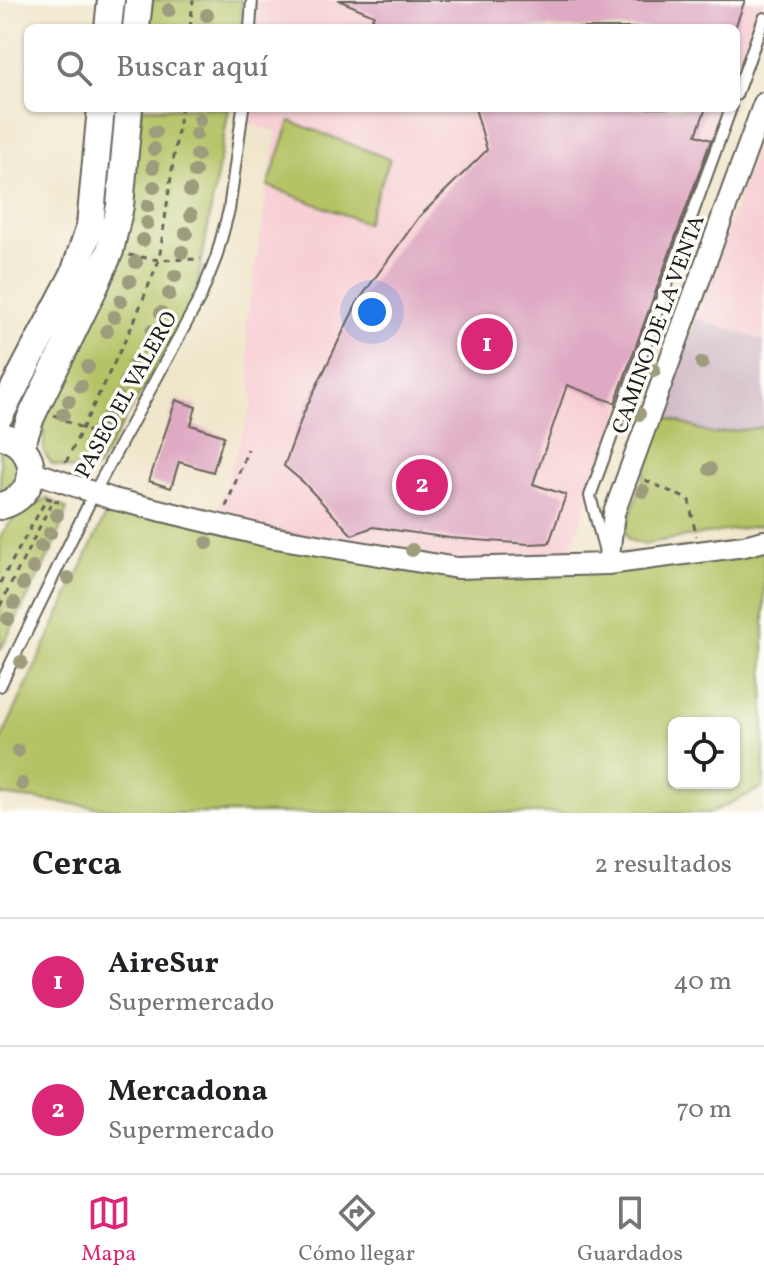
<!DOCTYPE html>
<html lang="es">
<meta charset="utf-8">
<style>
body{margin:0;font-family:Vollkorn,serif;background:#f2f2f2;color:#202124}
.controls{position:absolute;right:24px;bottom:24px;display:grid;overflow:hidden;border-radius:12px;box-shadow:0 2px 6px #0004}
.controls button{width:72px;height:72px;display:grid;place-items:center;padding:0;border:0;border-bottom:2px solid #e0e0e0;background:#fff;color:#202124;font:40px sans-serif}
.you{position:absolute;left:372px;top:312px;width:28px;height:28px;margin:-20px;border:6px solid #fff;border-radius:50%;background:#1a73e8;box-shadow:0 0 0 12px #1a73e833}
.badge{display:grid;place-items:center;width:52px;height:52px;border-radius:50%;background:#db2777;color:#fff;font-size:26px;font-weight:700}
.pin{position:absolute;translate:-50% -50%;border:4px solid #fff;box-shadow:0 2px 8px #0006}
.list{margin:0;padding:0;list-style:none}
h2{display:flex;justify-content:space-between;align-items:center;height:104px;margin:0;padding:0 32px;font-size:34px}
h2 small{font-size:26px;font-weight:400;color:#757577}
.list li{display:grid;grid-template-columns:52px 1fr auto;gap:24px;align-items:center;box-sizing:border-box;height:128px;padding:0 32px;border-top:2px solid #e0e0e0}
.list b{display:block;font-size:30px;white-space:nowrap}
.list p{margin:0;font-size:26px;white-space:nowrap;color:#757577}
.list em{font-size:26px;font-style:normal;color:#757577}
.icon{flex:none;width:44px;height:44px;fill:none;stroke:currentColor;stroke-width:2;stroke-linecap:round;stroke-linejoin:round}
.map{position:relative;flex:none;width:764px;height:813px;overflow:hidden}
.search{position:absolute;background:#fff;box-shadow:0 2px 6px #0004;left:24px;right:24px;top:24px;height:88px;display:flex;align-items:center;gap:20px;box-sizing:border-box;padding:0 28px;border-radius:12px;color:#757577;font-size:30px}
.sheet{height:360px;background:#fff}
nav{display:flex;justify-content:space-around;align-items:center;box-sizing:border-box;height:112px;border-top:2px solid #e0e0e0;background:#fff;font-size:22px;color:#757577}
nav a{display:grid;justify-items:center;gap:4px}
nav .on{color:#db2777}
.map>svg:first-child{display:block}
</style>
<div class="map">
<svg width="764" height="813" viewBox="0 0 764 813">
<rect width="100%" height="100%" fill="#fdfcf7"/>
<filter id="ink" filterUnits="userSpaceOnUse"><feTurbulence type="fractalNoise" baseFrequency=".0125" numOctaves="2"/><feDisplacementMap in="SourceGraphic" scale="16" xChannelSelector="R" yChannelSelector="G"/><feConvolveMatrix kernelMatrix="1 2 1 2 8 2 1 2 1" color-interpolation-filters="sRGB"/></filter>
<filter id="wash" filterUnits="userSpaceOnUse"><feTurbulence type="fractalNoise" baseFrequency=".006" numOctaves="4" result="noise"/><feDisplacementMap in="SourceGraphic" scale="32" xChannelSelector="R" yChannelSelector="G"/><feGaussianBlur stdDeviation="1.8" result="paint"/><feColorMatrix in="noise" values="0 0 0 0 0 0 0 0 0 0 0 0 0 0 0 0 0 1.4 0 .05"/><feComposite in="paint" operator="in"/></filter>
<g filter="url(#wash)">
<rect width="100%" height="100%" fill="#f0e6cb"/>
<!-- built -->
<path fill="#f7cfd4" d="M253 0H764V24L736 97V28H250Z
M243 108H732L596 477 566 564 457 568 213 523 253 402 246 323 277 131 241 122Z
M764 124V341L696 318Z"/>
<!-- industrial -->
<path fill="#d2bdc8" d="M696 318 764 341V427L712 434 660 415Z"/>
<!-- green -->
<path fill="#b5c366" stroke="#687041" stroke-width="2" fill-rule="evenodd" d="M152 0H242L241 28H149Z
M142 108H229L195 300 97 468 87 473 52 464 44 453V419L86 343 125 233Z
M290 121 390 159 366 223 268 186Z
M660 415 712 434 764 427V525L642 544 629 540 625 530 643 479Z
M0 445 14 453 21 477 0 497Z
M47 498 67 509 54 546 0 651V536L14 518Z
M113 499 457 568 764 541V787L710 813H146L0 795V742ZM674 723H734V783H674Z"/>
<g id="blocks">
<!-- building -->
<path fill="#dea9c3" d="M338 0H745L735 28H391L372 19 374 15Z
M475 108H706L696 135 711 140 615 403 567 385 533 484 566 495 549 543 529 544 450 538 373 527 352 535 303 482 284 466 304 412 357 303 419 217 487 150Z
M176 400 196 407 191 425 224 436 213 472 179 462 171 488 149 481Z"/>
</g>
</g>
<g filter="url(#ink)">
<use href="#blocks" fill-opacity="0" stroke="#666359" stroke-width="2"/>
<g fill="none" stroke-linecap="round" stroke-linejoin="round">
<!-- service casing -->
<g stroke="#666359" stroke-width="14">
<path id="service" d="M250 28 252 0
M736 95 764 18
M604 548 590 496 731 108
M0 686 95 491 200 298 216 258 229 210 243 108"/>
</g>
<!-- minor casing -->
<g stroke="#666359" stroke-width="24">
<path id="minor" d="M31 471 113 499 270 537 457 568 608 564 744 546 764 541
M608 564 614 513 764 103"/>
</g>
<!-- tertiary casing -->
<g stroke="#666359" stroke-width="30">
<path id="tertiary" d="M108 28 111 0
M136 28 139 0
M0 415 74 274 90 226 101 108
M0 435C41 446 42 496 0 506
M21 446 31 417 95 286 110 251 120 206 129 108"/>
</g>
<!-- path -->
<path stroke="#666359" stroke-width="3" stroke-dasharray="6 6" stroke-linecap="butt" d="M190 28 193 0
M129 255 159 260 201 259
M54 415 108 441
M66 462 133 324 159 260 181 108
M645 480 689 500 696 536
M226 507 248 449
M0 583 47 498 53 500
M0 606 53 500 59 502"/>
<!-- service -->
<use href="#service" stroke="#fff" stroke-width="10"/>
<!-- minor -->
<use href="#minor" stroke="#fff" stroke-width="20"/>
<!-- tertiary -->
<use href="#tertiary" stroke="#fff" stroke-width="26"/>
</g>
<!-- trees -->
<g fill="#9d9c7b">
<circle cx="169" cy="10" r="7"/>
<circle cx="207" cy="15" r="7"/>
<circle cx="200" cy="120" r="7"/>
<circle cx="155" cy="132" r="7"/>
<circle cx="196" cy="134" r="7"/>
<circle cx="154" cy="149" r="7"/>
<circle cx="197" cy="155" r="7"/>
<circle cx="153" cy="167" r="7"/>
<circle cx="195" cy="172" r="7"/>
<circle cx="154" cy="187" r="7"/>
<circle cx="190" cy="191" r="7"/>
<circle cx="148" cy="206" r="7"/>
<circle cx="191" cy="215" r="7"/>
<circle cx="147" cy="223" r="7"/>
<circle cx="186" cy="233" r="7"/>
<circle cx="143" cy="240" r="7"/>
<circle cx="182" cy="252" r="7"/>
<circle cx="136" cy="262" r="7"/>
<circle cx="175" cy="276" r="7"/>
<circle cx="130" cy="281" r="7"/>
<circle cx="169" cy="294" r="7"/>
<circle cx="121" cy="301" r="7"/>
<circle cx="161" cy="313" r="7"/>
<circle cx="114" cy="317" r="7"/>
<circle cx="107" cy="331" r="7"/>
<circle cx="152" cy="331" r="7"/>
<circle cx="147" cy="346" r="7"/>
<circle cx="702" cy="363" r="7"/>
<circle cx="134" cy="364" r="7"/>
<circle cx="88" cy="367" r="7"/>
<circle cx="654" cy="370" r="7"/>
<circle cx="126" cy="380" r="7"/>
<circle cx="81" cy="386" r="7"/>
<circle cx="118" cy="397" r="7"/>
<circle cx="69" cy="401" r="7"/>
<circle cx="63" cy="414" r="7"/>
<circle cx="639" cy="414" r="7"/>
<circle cx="109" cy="415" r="7"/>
<circle cx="100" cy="429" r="7"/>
<circle cx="710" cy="469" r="7"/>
<circle cx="643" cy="491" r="7"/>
<circle cx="57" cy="515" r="7"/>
<circle cx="50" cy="533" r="7"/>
<circle cx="207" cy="543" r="7"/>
<circle cx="41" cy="546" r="7"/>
<circle cx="412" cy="550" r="7"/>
<circle cx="33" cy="568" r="7"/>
<circle cx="68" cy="578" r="7"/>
<circle cx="23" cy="584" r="7"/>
<circle cx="14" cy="603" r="7"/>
<circle cx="8" cy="619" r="7"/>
<circle cx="21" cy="662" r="7"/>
<circle cx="18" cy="751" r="7"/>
<circle cx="22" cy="784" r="7"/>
</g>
</g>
<g text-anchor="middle" stroke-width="7" stroke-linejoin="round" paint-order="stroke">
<!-- street labels -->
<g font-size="22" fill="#1c1c1c" stroke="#fdfcf7">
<text transform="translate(657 324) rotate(-70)" y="8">CAMINO DE LA VENTA</text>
<text transform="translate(125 394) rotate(-61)" y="8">PASEO EL VALERO</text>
</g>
</g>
</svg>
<div class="controls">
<button><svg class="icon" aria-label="locate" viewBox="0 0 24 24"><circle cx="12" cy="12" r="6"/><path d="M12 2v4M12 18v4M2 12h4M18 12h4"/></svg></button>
</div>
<div class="you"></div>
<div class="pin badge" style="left:487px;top:344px">1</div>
<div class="pin badge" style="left:422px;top:485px">2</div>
<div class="search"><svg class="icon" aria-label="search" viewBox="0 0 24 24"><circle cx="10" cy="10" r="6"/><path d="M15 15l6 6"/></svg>Buscar aquí</div>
</div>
<section class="sheet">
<h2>Cerca<small>2 resultados</small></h2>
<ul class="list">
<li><span class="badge">1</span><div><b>AireSur</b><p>Supermercado</p></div><em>40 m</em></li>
<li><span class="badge">2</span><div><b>Mercadona</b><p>Supermercado</p></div><em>70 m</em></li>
</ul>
</section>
<nav>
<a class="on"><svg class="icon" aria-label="map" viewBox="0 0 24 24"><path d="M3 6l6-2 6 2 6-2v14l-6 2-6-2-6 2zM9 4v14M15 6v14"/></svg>Mapa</a>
<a><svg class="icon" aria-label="directions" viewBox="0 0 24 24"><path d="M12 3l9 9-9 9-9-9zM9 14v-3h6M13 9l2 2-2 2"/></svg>Cómo llegar</a>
<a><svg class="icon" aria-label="saved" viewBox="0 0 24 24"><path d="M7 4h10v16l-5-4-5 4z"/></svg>Guardados</a>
</nav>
